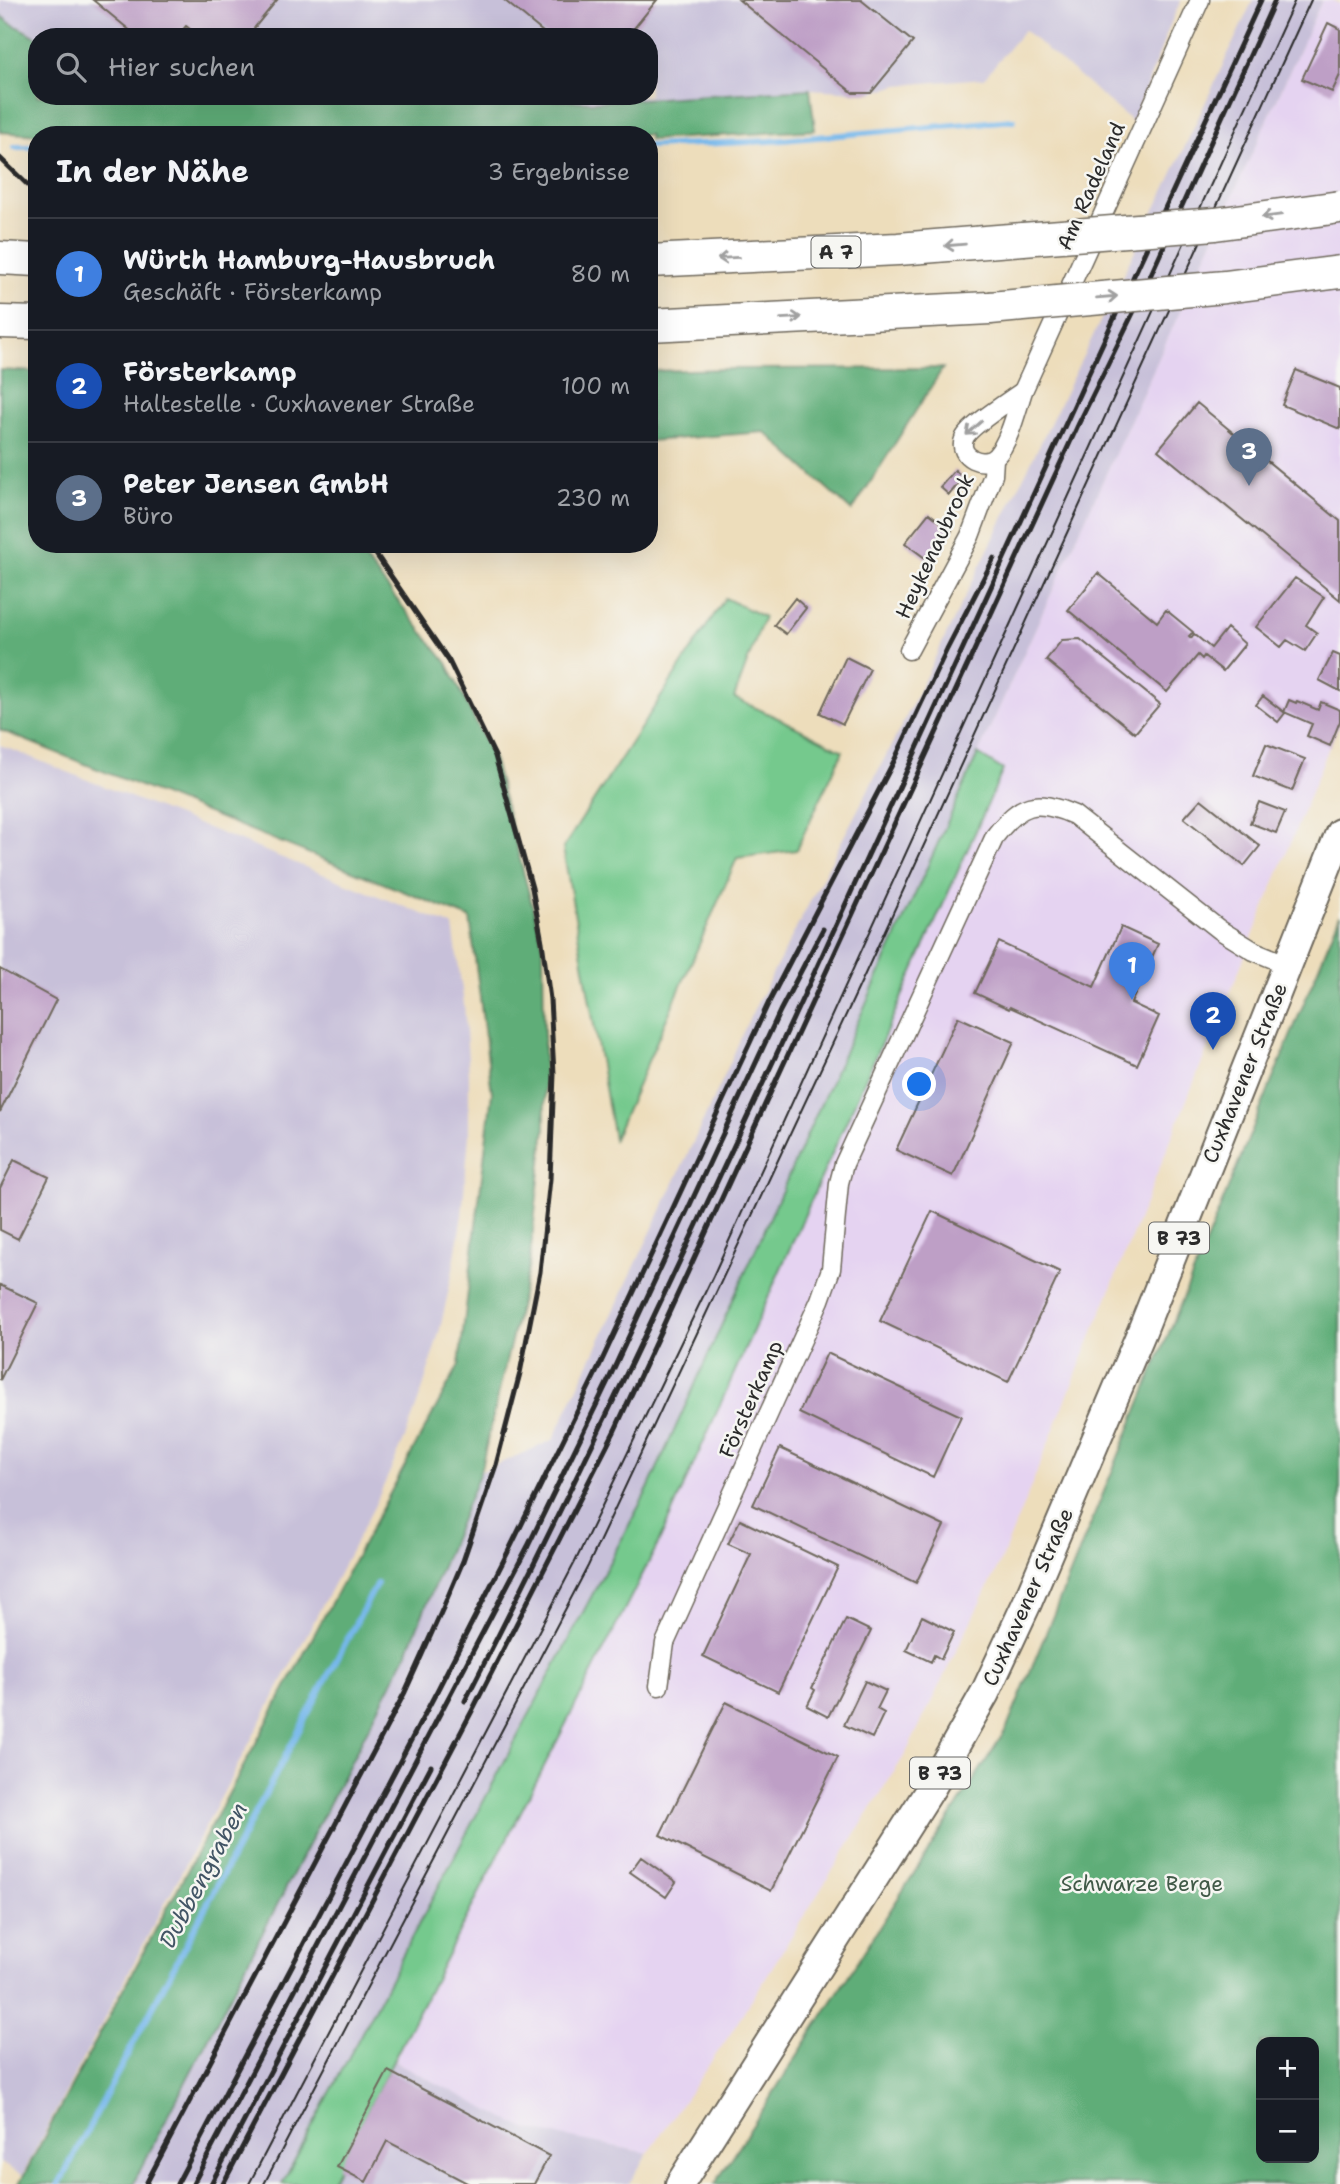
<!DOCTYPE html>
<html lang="de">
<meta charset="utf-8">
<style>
body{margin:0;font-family:"Shantell Sans",sans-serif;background:#20242c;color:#f1f3f6}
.controls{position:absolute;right:21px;bottom:21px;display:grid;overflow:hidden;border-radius:14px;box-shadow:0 7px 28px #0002}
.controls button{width:63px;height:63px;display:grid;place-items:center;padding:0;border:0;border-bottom:2px solid #363941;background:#171b24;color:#f1f3f6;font:35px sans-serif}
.you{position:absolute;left:920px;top:1085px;width:24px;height:24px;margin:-18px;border:5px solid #fff;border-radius:50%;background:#1a73e8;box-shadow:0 0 0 10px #1a73e833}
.badge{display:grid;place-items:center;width:46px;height:46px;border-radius:50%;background:#ea580c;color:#fff;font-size:23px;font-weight:700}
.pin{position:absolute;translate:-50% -58px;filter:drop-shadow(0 2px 4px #0008)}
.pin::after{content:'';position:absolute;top:37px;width:24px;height:21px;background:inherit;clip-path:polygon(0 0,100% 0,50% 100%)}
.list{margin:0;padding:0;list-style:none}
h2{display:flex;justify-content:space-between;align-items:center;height:91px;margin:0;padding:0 28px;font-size:30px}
h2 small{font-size:23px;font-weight:400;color:#9ea1a6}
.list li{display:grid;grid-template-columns:46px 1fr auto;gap:21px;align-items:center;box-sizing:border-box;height:112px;padding:0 28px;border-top:2px solid #363941}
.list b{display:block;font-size:26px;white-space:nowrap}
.list p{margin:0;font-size:23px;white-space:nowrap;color:#9ea1a6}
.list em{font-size:23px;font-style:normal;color:#9ea1a6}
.icon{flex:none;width:38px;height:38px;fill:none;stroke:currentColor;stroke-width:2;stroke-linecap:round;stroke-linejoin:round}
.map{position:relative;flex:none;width:1340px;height:2184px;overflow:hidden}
.search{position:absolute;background:#171b24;box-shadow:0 7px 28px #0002;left:28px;top:28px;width:630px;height:77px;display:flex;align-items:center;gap:18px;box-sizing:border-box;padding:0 24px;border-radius:28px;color:#9ea1a6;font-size:26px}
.panel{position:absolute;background:#171b24;box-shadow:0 7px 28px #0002;left:28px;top:126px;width:630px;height:427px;border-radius:28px}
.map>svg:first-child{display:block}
</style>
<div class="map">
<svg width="1340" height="2184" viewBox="0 0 1340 2184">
<rect width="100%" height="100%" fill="#f6f6f2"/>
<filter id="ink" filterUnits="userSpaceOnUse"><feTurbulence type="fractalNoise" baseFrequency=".0143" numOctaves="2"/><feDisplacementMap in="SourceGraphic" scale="14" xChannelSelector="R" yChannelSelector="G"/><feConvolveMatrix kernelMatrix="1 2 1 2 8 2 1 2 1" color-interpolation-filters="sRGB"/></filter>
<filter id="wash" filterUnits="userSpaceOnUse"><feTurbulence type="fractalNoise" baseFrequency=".00686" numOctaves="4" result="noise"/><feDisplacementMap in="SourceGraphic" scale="28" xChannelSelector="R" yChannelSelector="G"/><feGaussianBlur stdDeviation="1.57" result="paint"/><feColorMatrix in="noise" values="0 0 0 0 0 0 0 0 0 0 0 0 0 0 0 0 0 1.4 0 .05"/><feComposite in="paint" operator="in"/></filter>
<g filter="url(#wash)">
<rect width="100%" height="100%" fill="#edddbb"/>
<!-- built -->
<path fill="#e5d3f1" d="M1322 0H1332L1340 4V720L1002 1558 906 1753 731 2033 648 2153 525 2130 394 2061 658 1544 1003 770 978 754Z"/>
<!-- industrial -->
<path fill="#c7c0d9" d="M0 0H1181L1170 25 1133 122 1024 30 984 78 898 85 871 93 810 89 593 102 453 96H649V37H37L10 23 0 15Z
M1253 0H1322L978 754 648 1489 282 2184H133L406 1653 480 1472 553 1440 722 1081 749 1019 904 721 1169 181Z
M0 745 453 926 464 1004 469 1073V1136L462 1215 452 1275 440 1329 424 1385 405 1438 374 1507 22 2175 0 2163Z
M394 2061 525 2129 648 2153 629 2184H330Z"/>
<!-- green -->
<path fill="#74c98d" stroke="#507a5c" stroke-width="2" d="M725 598 764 617 734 698 780 719 843 751 796 850 737 858 614 1139 563 848Z
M978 754 1003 770 658 1544 330 2184H282L648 1489Z"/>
<!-- forest -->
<path fill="#5fad78" stroke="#456c52" stroke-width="2" fill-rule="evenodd" d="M0 15 10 23 37 37V96H453L593 102 810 89 815 130 649 140V135H39L0 132Z
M943 368 852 511 765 432 649 441V371L731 369Z
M0 370 37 372V544H353L447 663 493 758 543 946 545 1128 529 1265 480 1472 407 1653 133 2184H19L459 1365 492 1093 470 918 0 730Z
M1340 915V2184H715L1007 1728ZM1261 2042H1314V2158H1261Z"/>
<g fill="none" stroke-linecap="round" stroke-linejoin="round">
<!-- stream -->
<path stroke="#76b8eb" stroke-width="6" d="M649 146 770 141 1013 120
M14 147H37
M59 2184 377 1583"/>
</g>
<g id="blocks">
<!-- building -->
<path fill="#be9fc6" d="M93 0H277L247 37H200L186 26 177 37H138Z
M504 0H657L627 37H549Z
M739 0H861L913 42 871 93H853Z
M1328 23 1340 29V75L1332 92 1302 79Z
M1296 370 1340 388V429L1282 405Z
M1197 403 1340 521V600L1158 450Z
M955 470 963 478 949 495 940 487Z
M929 513 952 531 929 561 905 543Z
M1098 573 1157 622 1166 610 1193 632 1189 636 1191 638 1194 634 1211 648 1227 628 1245 644 1223 671 1204 656 1202 659 1198 655 1167 692 1068 610Z
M1295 578 1324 597 1306 625 1317 633 1305 651 1287 640 1281 647 1256 627Z
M795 598 806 608 786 634 774 625Z
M1080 639 1160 704 1135 733 1046 660 1062 640Z
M1333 653 1340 656V691L1319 680Z
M846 657 870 669 843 724 820 713Z
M1263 696 1285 713 1278 722 1256 705Z
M1289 700 1296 703 1297 701 1318 710 1321 702 1340 710V721L1330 746 1307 736 1312 724 1284 712Z
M1266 744 1305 759 1292 791 1253 776Z
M1201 799 1260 846 1244 866 1184 818Z
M1259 802 1285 812 1276 833 1250 823Z
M1121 927 1158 944 1131 1003 1159 1016 1137 1065 1010 1007 1009 1009 975 993 999 942 1094 987Z
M0 969 56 1000 0 1112Z
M958 1017 1014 1042 953 1176 896 1150Z
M14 1160 49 1177 18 1239 0 1230V1188Z
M932 1211 1060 1272 1008 1382 880 1321Z
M0 1285 38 1303 0 1380Z
M827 1353 961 1416 933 1477 799 1413Z
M780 1448 944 1526 916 1583 753 1505Z
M740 1520 838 1567 778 1692 703 1656 751 1554 728 1544Z
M922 1616 954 1632 941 1659 934 1655 931 1662 906 1650Z
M846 1619 871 1631 828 1717 807 1706 815 1690 812 1688Z
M865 1681 886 1691 877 1709 884 1713 872 1738 844 1725Z
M726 1702 838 1757 771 1891 660 1835Z
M641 1857 676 1882 666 1897 630 1872Z
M388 2071 549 2156 534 2184H469L387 2141 366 2182 337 2167Z"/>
</g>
</g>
<g filter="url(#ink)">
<use href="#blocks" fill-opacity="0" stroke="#6f695d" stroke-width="2"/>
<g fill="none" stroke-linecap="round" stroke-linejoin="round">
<!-- street casing -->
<g stroke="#6f695d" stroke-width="21">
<path id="street" d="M1023 391C1011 400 968 427 964 439 957 457 984 469 996 456 1009 443 1017 409 1023 391L1200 0
M909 650 970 536 993 475 994 459
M659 1686 665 1643 820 1300 831 1269 839 1183 844 1164 995 836C1021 803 1035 798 1074 815L1220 930 1254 951 1288 965"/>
</g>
<!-- primary casing -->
<g stroke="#6f695d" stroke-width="32">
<path id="primary" d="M680 2184 931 1788 985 1693 1027 1603 1142 1331 1340 833"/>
</g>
<!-- highway casing -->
<g stroke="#6f695d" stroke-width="35">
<path id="highway" d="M0 258 37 260
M649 261 898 249 1023 239
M0 322 37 323
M649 325 990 308"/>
</g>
<!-- street -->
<use href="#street" stroke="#fff" stroke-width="18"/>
<!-- primary -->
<use href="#primary" stroke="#fff" stroke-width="28"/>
<!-- highway -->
<use href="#highway" stroke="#fff" stroke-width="32"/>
<!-- tram -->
<path stroke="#2b2b2b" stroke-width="2" d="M249 2184 575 1562 713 1276 1295 0
M264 2184 588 1566 859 987 1311 0"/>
<!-- rail -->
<path stroke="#2b2b2b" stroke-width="5" d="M0 158 37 194
M465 1701C584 1468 694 1232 804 995 957 663 1107 331 1261 0
M146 2184 405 1692 443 1608 463 1561 496 1465 520 1373 540 1272 550 1179 554 1074 550 999 542 942 532 888 495 756 449 661 369 544
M177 2184 438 1689 510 1548 597 1371 768 1004 894 761 947 649 994 558
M193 2184 528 1546 608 1381 780 1011 823 929
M211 2184 431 1766
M223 2184 472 1711 615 1430 1079 423 1138 303 1275 0"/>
<!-- highway-bridge casing -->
<g stroke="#6f695d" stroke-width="35" stroke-linecap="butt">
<path id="highway-bridge" d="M1023 239 1215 224 1340 207
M990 308 1225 287 1340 272"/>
</g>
<!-- highway-bridge -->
<use href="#highway-bridge" stroke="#fff" stroke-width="32"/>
</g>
<!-- one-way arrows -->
<defs><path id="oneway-shaft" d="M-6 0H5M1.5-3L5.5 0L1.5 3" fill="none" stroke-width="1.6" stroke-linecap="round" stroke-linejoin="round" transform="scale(1.75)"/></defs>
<g stroke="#a0a0a0">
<use href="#oneway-shaft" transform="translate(1272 216) rotate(172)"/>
<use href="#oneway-shaft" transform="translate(955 245) rotate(175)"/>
<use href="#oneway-shaft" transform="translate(728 258) rotate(177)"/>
<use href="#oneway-shaft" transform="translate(1107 297) rotate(-5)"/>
<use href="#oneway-shaft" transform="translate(791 318) rotate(-3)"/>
<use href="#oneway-shaft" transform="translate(974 428) rotate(138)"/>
</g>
</g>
<g text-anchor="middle" stroke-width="5" stroke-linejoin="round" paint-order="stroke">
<!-- shield labels -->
<g fill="#f6f6f2" stroke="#686867" stroke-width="2">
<rect x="811.5" y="236.5" width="49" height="31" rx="5"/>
<rect x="1149" y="1222.5" width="60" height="31" rx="5"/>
<rect x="910" y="1757.5" width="60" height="31" rx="5"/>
</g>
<g font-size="19" font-weight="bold" fill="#2b2b2b">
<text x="836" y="259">A 7</text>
<text x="1179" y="1245">B 73</text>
<text x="940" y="1780">B 73</text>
</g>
<!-- street labels -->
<g font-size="21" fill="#2b2b2b" stroke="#f6f6f2">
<text transform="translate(1091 186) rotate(-66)" y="7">Am Radeland</text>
<text transform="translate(935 546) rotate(-65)" y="7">Heykenaubrook</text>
<text transform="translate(1245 1073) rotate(-68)" y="7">Cuxhavener Straße</text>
<text transform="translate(751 1399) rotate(-66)" y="7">Försterkamp</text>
<text transform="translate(1028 1597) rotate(-66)" y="7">Cuxhavener Straße</text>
</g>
<!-- park labels -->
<g font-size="21" fill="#415a48" stroke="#f6f6f2">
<text x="1142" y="1891">Schwarze Berge</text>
</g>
<!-- water labels -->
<g font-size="23" font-style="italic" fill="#425565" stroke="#f6f6f2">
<text transform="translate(203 1875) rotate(-62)" y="8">Dubbengraben</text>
</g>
</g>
</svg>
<div class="controls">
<button>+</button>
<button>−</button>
</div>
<div class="you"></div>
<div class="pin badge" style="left:1132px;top:1000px;background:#3f7fe0">1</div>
<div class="pin badge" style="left:1213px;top:1050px;background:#1a4fb4">2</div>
<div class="pin badge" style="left:1249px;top:486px;background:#5c6f8a">3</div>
<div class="search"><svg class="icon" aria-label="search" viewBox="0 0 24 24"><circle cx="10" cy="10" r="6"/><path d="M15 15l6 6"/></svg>Hier suchen</div>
<section class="panel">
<h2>In der Nähe<small>3 Ergebnisse</small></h2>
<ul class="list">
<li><span class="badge" style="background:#3f7fe0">1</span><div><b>Würth Hamburg-Hausbruch</b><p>Geschäft · Försterkamp</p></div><em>80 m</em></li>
<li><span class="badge" style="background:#1a4fb4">2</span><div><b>Försterkamp</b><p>Haltestelle · Cuxhavener Straße</p></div><em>100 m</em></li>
<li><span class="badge" style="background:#5c6f8a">3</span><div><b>Peter Jensen GmbH</b><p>Büro</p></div><em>230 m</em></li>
</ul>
</section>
</div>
